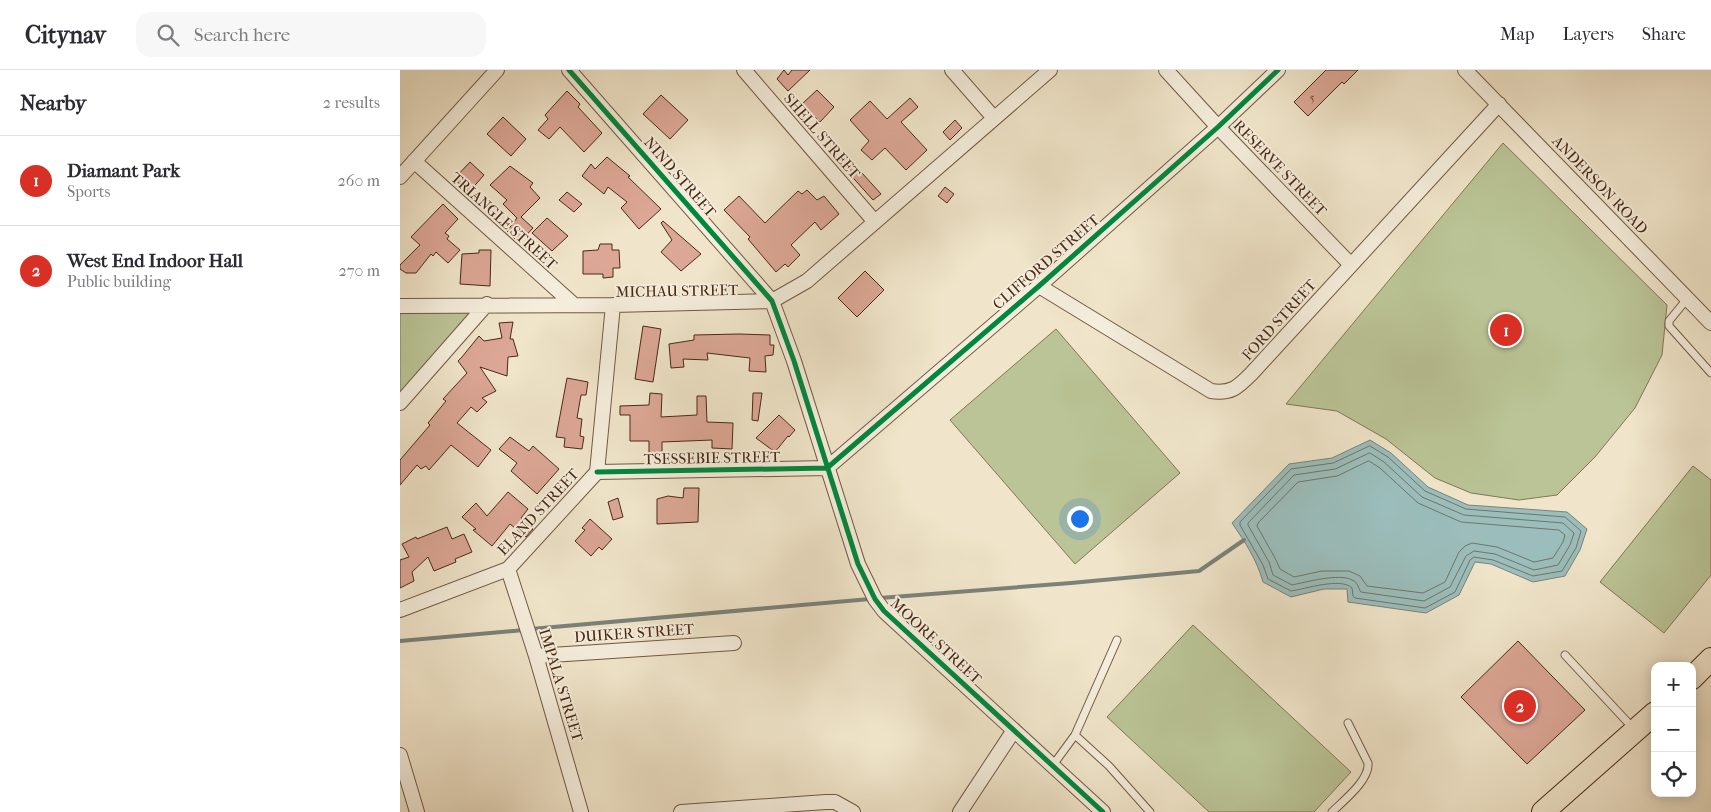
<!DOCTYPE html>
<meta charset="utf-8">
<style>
body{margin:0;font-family:"IM FELL French Canon",serif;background:#f7f7f7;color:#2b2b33}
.controls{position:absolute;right:15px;bottom:15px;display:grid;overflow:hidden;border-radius:10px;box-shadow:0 2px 12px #0003}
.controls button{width:45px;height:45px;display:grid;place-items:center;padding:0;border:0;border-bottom:1px solid #e1e1e2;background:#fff;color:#2b2b33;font:25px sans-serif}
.you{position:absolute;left:679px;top:448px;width:18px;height:18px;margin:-12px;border:4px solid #fff;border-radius:50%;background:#1a73e8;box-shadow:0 0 0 8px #1a73e833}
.badge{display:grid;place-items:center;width:32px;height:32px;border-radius:50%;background:#d93025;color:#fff;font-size:16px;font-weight:700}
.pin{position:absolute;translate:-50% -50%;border:2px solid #fff;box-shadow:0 1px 5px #0006}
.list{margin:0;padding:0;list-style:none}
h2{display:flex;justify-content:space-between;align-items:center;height:65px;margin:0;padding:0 20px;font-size:21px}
h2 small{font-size:16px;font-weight:400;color:#7c7c81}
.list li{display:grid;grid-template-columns:32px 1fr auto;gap:15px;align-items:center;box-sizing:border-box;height:90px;padding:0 20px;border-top:1px solid #e1e1e2}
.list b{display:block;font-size:19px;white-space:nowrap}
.list p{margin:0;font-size:16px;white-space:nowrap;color:#7c7c81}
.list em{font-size:16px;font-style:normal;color:#7c7c81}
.icon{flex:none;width:28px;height:28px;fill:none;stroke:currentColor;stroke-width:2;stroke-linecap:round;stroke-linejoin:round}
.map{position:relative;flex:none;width:1311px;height:742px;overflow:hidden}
header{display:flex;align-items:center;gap:30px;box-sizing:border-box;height:70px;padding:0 25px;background:#fff;border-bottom:1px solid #e1e1e2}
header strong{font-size:24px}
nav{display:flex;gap:28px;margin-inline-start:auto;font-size:18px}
.search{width:350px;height:45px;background:#f7f7f7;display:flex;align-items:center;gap:12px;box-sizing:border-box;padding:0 18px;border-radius:15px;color:#7c7c81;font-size:19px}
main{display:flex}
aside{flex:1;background:#fff}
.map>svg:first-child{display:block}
</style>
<header>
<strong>Citynav</strong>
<div class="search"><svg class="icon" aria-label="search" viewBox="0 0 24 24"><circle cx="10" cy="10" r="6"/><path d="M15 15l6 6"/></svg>Search here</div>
<nav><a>Map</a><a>Layers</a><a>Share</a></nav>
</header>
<main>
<aside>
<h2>Nearby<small>2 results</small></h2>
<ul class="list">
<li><span class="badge">1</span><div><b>Diamant Park</b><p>Sports</p></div><em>260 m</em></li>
<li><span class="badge">2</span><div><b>West End Indoor Hall</b><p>Public building</p></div><em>270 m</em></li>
</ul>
</aside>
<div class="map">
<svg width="1311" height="742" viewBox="0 0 1311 742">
<rect width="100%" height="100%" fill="#f0e5ca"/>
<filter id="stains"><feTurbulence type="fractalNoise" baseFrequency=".004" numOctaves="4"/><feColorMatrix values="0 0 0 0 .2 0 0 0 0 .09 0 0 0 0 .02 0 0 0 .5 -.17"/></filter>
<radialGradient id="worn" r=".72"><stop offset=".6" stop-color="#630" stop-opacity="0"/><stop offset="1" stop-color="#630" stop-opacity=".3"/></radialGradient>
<!-- green -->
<path fill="#bac496" stroke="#827656" d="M1103 73 1267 235 1262 285 1235 338 1195 387 1157 425 1119 430 1071 423 1035 408 986 369 937 341 886 334Z
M74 239 0 324V240Z
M656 259 780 403 675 494 550 350Z
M1293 396 1311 410V505L1264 563 1200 512Z
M793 555 951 702 914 742H809L707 647Z"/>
<!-- water -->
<path fill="#9bbebc" stroke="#7b827a" d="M970 370 991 383 1028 417 1068 435 1167 442 1187 459 1180 480 1165 506 1133 512 1091 494 1075 492 1059 525 1026 543 948 532 947 519H924L891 527 863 512C857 490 845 472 832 453L889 394 932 388Z"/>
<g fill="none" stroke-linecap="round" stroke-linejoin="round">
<!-- shore -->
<path stroke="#727469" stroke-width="1" d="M970 376 988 387 1025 421 1066 439 1165 447 1181 461 1176 478 1162 501 1133 506 1093 490 1074 487 1070 490 1055 522 1025 538 955 528 953 526 952 518C941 507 905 519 891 521L868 509 863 495 840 455V452L891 399 933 393Z
M970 383 984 392 1022 427 1064 445 1163 453 1174 463 1170 475 1158 495 1134 500 1095 484 1074 481 1066 486 1050 517 1024 531 961 522C958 518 958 512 952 510 940 503 906 512 892 515L873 505 869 492 848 455V453L894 405 935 399Z
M969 391 980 398 1018 433 1061 452 1159 460 1165 465 1163 472 1153 488 1134 492 1097 477 1072 473 1065 476 1059 482 1045 512 1023 523 967 516 960 506 949 501H922L894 507 880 499 875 488 857 456 858 453 898 412 937 406Z"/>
<!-- stream -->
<path stroke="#7b827a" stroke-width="4" d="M480 528 671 513 799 501 844 470
M131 559 470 529
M0 571 124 560"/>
</g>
<!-- building -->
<path fill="#dca796" stroke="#4a2916" d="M384 0 388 5 392 0H410L388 21 377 9Z
M926 0H958L944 14 942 12 908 46 894 32Z
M417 20 434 37 420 52 402 34Z
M167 21 180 34 178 37 202 63 184 82 160 57 149 69 138 60 148 49 145 45Z
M261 25 288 50 270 69 243 44Z
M510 28 518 37 501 52 527 80 506 100 485 78 472 90 461 80 469 71 450 50 470 31 487 49Z
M103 47 126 69 111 86 87 64Z
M555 50 562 58 550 70 543 62Z
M207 87 230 106 228 107 261 139 239 159 221 138 227 132 208 117 204 124 182 106 191 94 195 99Z
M70 92 84 105 69 122 54 109Z
M453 93 481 124 473 130 446 100Z
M110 96 133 113 130 117 140 128 121 147 133 158 119 173 107 161 117 148 103 134 107 130 90 115Z
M545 117 554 124 547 133 538 126Z
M407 120 417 130 424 126 439 144 421 160 415 152 391 175 400 185 388 197 385 194 376 202 348 169 350 167 324 140 339 126 365 153 398 121 402 124Z
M167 122 182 134 174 142 159 130Z
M43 134 58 149 45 163 49 166 47 169 60 180 48 193 36 182 33 186 31 184 16 203H6L0 199V195L20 175 11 167Z
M147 148 168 166 152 181 132 163Z
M263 151 301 184 281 201 261 182 272 170 261 153Z
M200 174H212V180H219L220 198H213V207L203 208V204H183V181L198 180Z
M79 180H91L90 216 60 214 62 184 79 183Z
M465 201 484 220 457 247 438 228Z
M113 252 110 269H113L118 286 108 287 107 306 80 297 96 321 82 328 87 332 77 342 71 337 57 353 91 380 78 397 51 375 29 400 26 396 21 399 17 395 0 415V390L30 355 28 353 46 331 43 329 67 303 58 291 62 287 79 266 84 271 102 268 99 253Z
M243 256 261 259 253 312 235 309Z
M339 264 370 265V275H374L373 285 365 286 366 302 349 301 350 288 307 283 308 290 283 289 284 297 271 298 269 274 294 270V265Z
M167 308 188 312 186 325H181L177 348 182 349 180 366 184 367 182 379 164 377 165 368 156 367Z
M250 323 262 324 261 347 297 345V326H306L307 352 333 353 332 379 312 378V370L262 372V385L249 386V371H230V345H220V336L249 335Z
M353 323H362L358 351 352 350Z
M379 345 395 360 389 367 388 366 375 382 356 368Z
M110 367 129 381 133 376 159 399 137 424 111 401 117 393 99 379Z
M284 418H299L298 452 257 454V429L268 426 283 428Z
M108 422 128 439 121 448 133 459 126 467 110 454 92 476 73 460 76 459 62 447 76 433 87 446Z
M218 428 223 447 213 450 208 432Z
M190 449 212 469 202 480 199 477 191 486 175 471 185 460 182 458Z
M47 457 52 469 64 464 72 482 55 489 56 492 34 501 28 487 12 502 14 511 0 518V490L9 487 2 474 16 467 17 469Z
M1118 571 1185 640 1127 694 1061 627Z"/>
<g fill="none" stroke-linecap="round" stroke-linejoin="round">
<!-- service casing -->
<g stroke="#745843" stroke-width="9">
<path id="service" d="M1287 229 1269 251V256L1311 303
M1165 585 1233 658
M675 665 709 696 750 742
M653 695 675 665 717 570
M932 742C943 731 970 710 968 693L948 653"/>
</g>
<!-- minor casing -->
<g stroke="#745843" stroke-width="16">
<path id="minor" d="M169 0 372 231 394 291 458 494 475 529 484 541 703 742
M344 0 475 152
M552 0 594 48
M766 0 818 57 951 195
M1065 0 1311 253
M14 91 173 234
M0 107 97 0
M639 216 811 321C832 324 838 317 852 303L1099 34
M0 236 213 235 372 231 407 211 650 0
M0 333 87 234
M197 402 427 398 639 216 818 57 878 0
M108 499 136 586 181 742
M0 540 108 499 197 402 213 235
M136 586 334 573
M0 685 17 742
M281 742 426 732H435L453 742
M560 742 614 660"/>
</g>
<!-- trunk casing -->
<g stroke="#4a2916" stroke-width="24">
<path id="trunk" d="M1292 608 1311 589
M1143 742 1255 643"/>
</g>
<!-- service -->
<use href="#service" stroke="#f5eedd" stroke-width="7"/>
<!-- minor -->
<use href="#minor" stroke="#f5eedd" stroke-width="14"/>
<!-- trunk -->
<use href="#trunk" stroke="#f0e5ca" stroke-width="22"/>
<!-- cycleway casing -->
<g stroke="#f5eedd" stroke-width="8">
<path id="cycleway" d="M169 0 372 231 394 291 458 494 475 529 484 541 703 742
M197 402 427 398 639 216 818 57 878 0"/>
</g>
<!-- cycleway -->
<use href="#cycleway" stroke="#00873e" stroke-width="5"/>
</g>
<g text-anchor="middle" stroke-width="4" stroke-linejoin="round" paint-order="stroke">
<!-- number labels -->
<g font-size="12" fill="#6e4836">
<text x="912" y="32">5</text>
</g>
<!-- street labels -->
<g font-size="15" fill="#4a2916" stroke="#f5eedd">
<text transform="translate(422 66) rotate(49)" y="5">SHELL STREET</text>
<text transform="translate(880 98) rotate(46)" y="5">RESERVE STREET</text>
<text transform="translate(280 107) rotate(49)" y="5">NIND STREET</text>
<text transform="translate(1200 115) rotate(46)" y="5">ANDERSON ROAD</text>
<text transform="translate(104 151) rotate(42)" y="5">TRIANGLE STREET</text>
<text transform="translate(646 192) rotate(-41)" y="5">CLIFFORD STREET</text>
<text transform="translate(277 221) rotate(-1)" y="5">MICHAU STREET</text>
<text transform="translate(879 250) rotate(-48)" y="5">FORD STREET</text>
<text transform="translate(312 388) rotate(-1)" y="5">TSESSEBIE STREET</text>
<text transform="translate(138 442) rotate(-47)" y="5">ELAND STREET</text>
<text transform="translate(234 563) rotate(-4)" y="5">DUIKER STREET</text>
<text transform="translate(536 571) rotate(43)" y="5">MOORE STREET</text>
<text transform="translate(161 615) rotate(73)" y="5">IMPALA STREET</text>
</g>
</g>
<rect width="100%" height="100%" filter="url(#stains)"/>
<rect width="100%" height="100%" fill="url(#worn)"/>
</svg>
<div class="controls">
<button>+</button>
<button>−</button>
<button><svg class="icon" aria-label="locate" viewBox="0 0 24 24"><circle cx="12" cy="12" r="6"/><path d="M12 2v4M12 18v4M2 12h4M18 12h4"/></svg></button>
</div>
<div class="you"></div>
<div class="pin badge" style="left:1106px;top:260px">1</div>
<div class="pin badge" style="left:1120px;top:636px">2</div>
</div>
</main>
